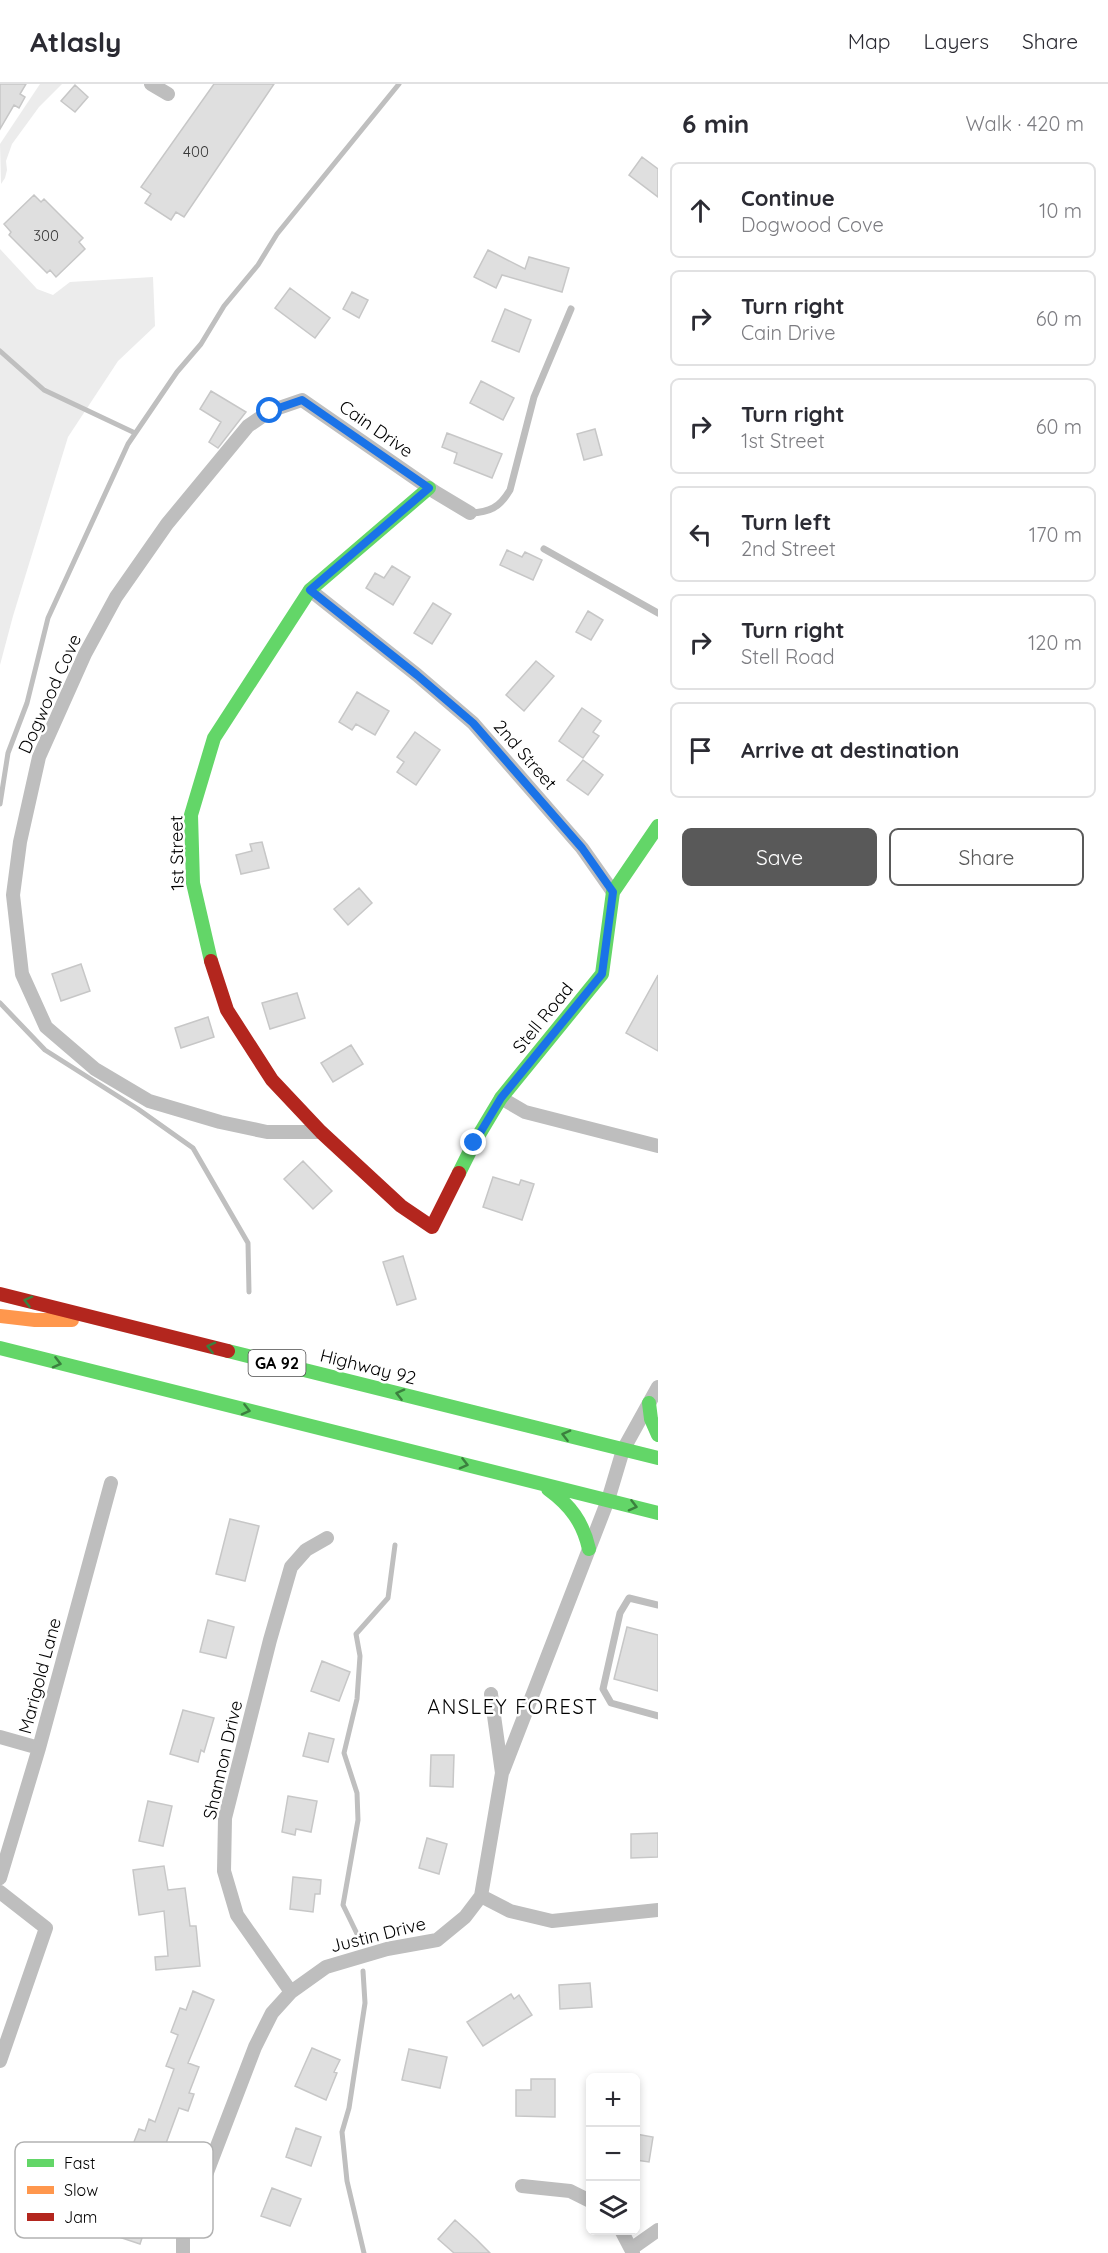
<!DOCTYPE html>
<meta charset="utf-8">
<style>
body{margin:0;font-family:Quicksand,sans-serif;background:#f2f2f3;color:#2b2b33}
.controls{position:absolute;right:18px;bottom:18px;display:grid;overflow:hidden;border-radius:9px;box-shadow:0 3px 9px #0003}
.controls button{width:54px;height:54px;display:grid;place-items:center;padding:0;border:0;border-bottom:2px solid #e1e1e2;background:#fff;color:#2b2b33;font:30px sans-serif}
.stop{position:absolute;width:18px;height:18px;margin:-14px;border:4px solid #1a73e8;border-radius:50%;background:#fff}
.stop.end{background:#1a73e8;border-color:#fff;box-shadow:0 2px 6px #0008}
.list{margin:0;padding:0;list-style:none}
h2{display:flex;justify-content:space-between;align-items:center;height:78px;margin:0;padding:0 24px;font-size:26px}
h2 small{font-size:20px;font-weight:400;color:#7c7c81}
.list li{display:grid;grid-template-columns:39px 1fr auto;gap:18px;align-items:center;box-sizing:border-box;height:96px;margin:0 12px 12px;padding:0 12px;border:2px solid #e1e1e2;border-radius:9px}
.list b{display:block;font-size:22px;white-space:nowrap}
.list p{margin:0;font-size:20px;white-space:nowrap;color:#7c7c81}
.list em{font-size:20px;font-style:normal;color:#7c7c81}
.actions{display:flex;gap:12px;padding:18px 24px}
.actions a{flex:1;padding:14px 0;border:2px solid #595959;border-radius:9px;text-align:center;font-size:21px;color:#595959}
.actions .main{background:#595959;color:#fff}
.icon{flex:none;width:33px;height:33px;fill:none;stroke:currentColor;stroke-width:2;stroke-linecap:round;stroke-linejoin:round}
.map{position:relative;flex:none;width:658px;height:2169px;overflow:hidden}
header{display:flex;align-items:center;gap:36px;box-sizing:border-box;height:84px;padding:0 30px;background:#fff;border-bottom:2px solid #e1e1e2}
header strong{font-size:28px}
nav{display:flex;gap:33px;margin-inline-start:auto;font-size:21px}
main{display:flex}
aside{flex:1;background:#fff}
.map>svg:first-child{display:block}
</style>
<header>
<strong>Atlasly</strong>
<nav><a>Map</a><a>Layers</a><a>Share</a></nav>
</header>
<main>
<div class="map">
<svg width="658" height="2169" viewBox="0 0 658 2169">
<rect width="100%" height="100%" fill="#fff"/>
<!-- green -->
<path fill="#ececec" d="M40 0H62L39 23 12 60 6 77 7 86 5 94 1 100 0 60Z
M0 165 37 205 53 211 70 198 153 193 155 242 118 277 68 353 13 532 0 581Z"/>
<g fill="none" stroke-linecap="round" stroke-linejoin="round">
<!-- stream -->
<path stroke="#bfbfbf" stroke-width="5" d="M0 267 44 306 135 349
M0 720 8 669 27 619 48 534 128 360 177 288 201 260 224 222 258 181 277 150 399 0
M0 919 45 966 138 1025 193 1064 248 1159 249 1208
M361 1858 343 1821 358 1736 357 1709 344 1669 357 1615 360 1572 356 1550 388 1514 395 1461
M363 1887 365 1919 349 2024 342 2048 347 2097 364 2169"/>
</g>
<!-- building -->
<path fill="#dfdfdf" stroke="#c7c7c7" stroke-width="1.5" d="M0 0H26L20 10 25 13 19 24 14 21 0 45Z
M214 0H274L184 133 176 128 171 136 145 119 151 110 141 103Z
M75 1 88 13 75 28 61 17Z
M642 73 658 85V113L629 91Z
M34 111 41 118 44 115 83 154 79 158 85 165 56 193 50 186 47 189 9 151 11 148 4 140Z
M488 166 525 185 529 173 569 184 562 208 502 191 496 204 474 193Z
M290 204 330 234 315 254 275 224Z
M352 208 368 216 359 234 343 225Z
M505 225 531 236 519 268 492 257Z
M481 297 514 314 503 336 470 319Z
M211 307 246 328 218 364 209 358 221 338 200 325Z
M595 345 602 371 584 376 577 350Z
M447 349 502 370 492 394 454 379 457 369 442 363Z
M507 466 522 473 525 468 542 476 533 496 500 481Z
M392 482 410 493 393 521 366 504 375 489 384 494Z
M433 519 451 530 432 560 414 549Z
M588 527 603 536 591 556 576 548Z
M536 577 554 592 524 627 506 611Z
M357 608 389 627 375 651 356 640 352 646 339 638Z
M582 624 601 637 593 648 599 652 583 674 559 657Z
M415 648 440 666 416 701 397 688 404 678 397 673Z
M583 676 603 691 588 711 567 696Z
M262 758 269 784 241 790 236 771 252 767 250 760Z
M359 804 372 819 348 841 334 825Z
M81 880 90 907 61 917 52 890Z
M658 891V967L626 949Z
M297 909 305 934 270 945 262 919Z
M208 933 214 953 181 964 175 944Z
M351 961 363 980 333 998 321 979Z
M303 1077 332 1107 313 1125 284 1095Z
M493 1093 519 1101 521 1096 534 1100 522 1136 483 1123Z
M403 1172 416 1215 397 1221 383 1178Z
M230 1435 259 1442 245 1497 216 1490Z
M208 1536 234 1543 226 1574 200 1568Z
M627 1543 658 1551V1607L614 1595Z
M322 1577 350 1588 339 1617 311 1607Z
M183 1626 214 1634 204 1668 201 1666 198 1678 170 1670Z
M309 1649 334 1655 328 1678 303 1672Z
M431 1671H454L453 1703 430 1702Z
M288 1712 317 1717 311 1748 296 1745 295 1751 282 1748Z
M148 1717 172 1722 163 1762 139 1757Z
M658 1749V1773L631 1774V1750Z
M427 1754 447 1760 439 1790 419 1784Z
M164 1782 168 1806 185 1804 190 1842H196L200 1882 156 1886 155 1873 168 1872 164 1827 139 1831 133 1786Z
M293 1793 321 1796 320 1810H315L313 1828 290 1825Z
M590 1899 592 1923 560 1925 559 1901Z
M193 1907 214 1916 188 1979 199 1983 189 2009 194 2010 188 2027 179 2024 155 2089 151 2088 135 2135 147 2139 140 2160 116 2152 118 2146 102 2140 115 2101 127 2106 141 2067 132 2063 139 2045 145 2047 149 2035 155 2038 174 1985 166 1982 178 1951 171 1948 180 1924 186 1926Z
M511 1910 514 1915 519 1911 532 1931 483 1962 467 1938Z
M312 1964 340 1976 334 1988 337 1989 326 2016 295 2002Z
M409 1965 447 1973 440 2004 402 1996Z
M531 1995H555V2033L516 2032V2006H531Z
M296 2044 321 2053 311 2082 286 2073Z
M636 2050 653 2053 649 2078 636 2076Z
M272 2104 301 2115 290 2142 261 2132Z
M455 2136 476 2155 490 2169H454L438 2155Z"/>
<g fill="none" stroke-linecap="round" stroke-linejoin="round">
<!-- lane -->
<path stroke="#bebebe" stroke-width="7" d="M470 429C490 428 499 424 510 406L534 313 571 225
M544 465 658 529
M658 1521 629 1514 620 1529 603 1605 611 1619 658 1632"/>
<!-- street -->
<path stroke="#bebebe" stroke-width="14" d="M151 0 168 10
M310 506 417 591 473 639 582 764 613 808
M501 1014 525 1028 658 1062
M321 1048H267L220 1038 149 1017 95 985 46 943 22 890 13 811 20 758 39 673 85 570 116 513 167 440 248 342 270 327 302 316 435 408 470 429
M0 1653 39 1664
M503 1687 608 1416 623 1366 658 1303
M0 1794 39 1664 111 1399
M0 1808 46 1844 0 1977
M481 1812 510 1827 552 1837 658 1826
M291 1908 237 1831 224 1787 225 1734 270 1556 291 1483 306 1466 327 1454
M522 2102 570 2107 590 2117
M621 2146 633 2169
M631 2165 658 2146
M183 2169V2151L255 1963 272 1929 291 1908 326 1883 387 1865 437 1856 465 1833 481 1812 502 1689 491 1610"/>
<!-- fast -->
<path stroke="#63d668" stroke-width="14" d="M211 877 193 799 191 731 214 654 310 506 429 404
M459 1089 474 1059 501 1014 602 890 613 808 658 742
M0 1264 658 1429
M228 1267 658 1374
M649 1319 651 1335 658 1351
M548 1405C570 1421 583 1438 589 1465"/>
<!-- slow -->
<path stroke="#ff974d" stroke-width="14" d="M0 1232 35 1236H72"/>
<!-- jam -->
<path stroke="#b3261e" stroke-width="14" d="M211 877 227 926 272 996 321 1048 401 1122 432 1143 459 1089
M0 1210 228 1267"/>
</g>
<!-- one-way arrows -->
<defs><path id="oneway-chevron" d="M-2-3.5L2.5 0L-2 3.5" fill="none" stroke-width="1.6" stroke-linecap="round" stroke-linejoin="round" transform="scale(1.5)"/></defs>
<g stroke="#3b803e">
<use href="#oneway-chevron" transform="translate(28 1217) rotate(-166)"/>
<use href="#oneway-chevron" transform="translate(211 1263) rotate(-166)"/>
<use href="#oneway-chevron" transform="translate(57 1279) rotate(14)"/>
<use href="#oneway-chevron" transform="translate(400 1310) rotate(-166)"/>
<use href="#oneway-chevron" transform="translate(246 1326) rotate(14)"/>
<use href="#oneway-chevron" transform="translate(566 1351) rotate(-166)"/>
<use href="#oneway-chevron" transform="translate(464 1380) rotate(14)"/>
<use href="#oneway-chevron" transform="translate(633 1422) rotate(14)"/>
</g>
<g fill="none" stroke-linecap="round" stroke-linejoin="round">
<!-- route -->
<path stroke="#1a73e8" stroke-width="8" d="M270 327 302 316 429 404 310 506 417 591 473 639 582 764 613 808 602 890 501 1014 474 1059"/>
</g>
<g text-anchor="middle" stroke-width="5" stroke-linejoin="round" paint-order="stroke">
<!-- number labels -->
<g font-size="15" fill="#383838">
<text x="196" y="73">400</text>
<text x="46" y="157">300</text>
</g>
<!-- shield labels -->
<rect fill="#fff" stroke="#4c4c4c" stroke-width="1.5" x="248.5" y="1266" width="57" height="26" rx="4.5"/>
<g font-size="16" font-weight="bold" fill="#000">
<text x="277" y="1285">GA 92</text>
</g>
<!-- street labels -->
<g font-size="18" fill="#000" stroke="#fff">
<text transform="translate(376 345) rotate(35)" y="6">Cain Drive</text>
<text transform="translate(50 610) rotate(-66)" y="6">Dogwood Cove</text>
<text transform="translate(525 671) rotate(49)" y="6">2nd Street</text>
<text transform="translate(177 769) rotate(-91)" y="6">1st Street</text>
<text transform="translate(543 934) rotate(-51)" y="6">Stell Road</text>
<text transform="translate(368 1283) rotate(14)" y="6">Highway 92</text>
<text transform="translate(40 1592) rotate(-75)" y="6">Marigold Lane</text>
<text transform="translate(223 1676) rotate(-77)" y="6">Shannon Drive</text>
<text transform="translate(378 1851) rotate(-14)" y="6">Justin Drive</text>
</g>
<!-- neighbourhood labels -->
<g font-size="20" letter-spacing="1.5" fill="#000" stroke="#fff">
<text x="513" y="1630">ANSLEY FOREST</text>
</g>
</g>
<!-- legend -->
<rect x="15" y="2058" width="198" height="96" rx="9" fill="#fff" stroke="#b2b2b2" stroke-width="1.5"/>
<rect x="27" y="2075" width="27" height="8" fill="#63d668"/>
<rect x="27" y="2102" width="27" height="8" fill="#ff974d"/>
<rect x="27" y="2129" width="27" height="8" fill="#b3261e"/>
<g font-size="16" fill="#000">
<text x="64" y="2085">Fast</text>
<text x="64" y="2112">Slow</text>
<text x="64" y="2139">Jam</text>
</g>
</svg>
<div class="controls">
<button>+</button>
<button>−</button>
<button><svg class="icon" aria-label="layers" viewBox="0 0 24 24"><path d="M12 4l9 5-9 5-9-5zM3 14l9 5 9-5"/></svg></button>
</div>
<div class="stop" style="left:270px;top:327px"></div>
<div class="stop end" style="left:474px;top:1059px"></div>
</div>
<aside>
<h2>6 min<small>Walk · 420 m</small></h2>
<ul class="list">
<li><svg class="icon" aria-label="ahead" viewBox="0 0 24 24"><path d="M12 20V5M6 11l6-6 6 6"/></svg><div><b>Continue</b><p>Dogwood Cove</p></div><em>10 m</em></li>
<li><svg class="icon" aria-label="right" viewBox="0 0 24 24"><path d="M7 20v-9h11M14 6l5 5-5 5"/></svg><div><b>Turn right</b><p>Cain Drive</p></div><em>60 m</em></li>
<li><svg class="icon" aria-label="right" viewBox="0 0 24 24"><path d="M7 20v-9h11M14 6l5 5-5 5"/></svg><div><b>Turn right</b><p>1st Street</p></div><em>60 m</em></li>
<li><svg class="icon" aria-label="left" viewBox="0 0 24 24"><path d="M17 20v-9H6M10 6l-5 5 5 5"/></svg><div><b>Turn left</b><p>2nd Street</p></div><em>170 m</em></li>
<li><svg class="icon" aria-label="right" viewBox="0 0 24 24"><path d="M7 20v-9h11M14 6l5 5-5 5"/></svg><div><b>Turn right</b><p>Stell Road</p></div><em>120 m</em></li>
<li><svg class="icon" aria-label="arrive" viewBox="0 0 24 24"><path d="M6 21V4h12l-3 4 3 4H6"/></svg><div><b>Arrive at destination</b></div></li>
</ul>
<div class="actions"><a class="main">Save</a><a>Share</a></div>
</aside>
</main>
